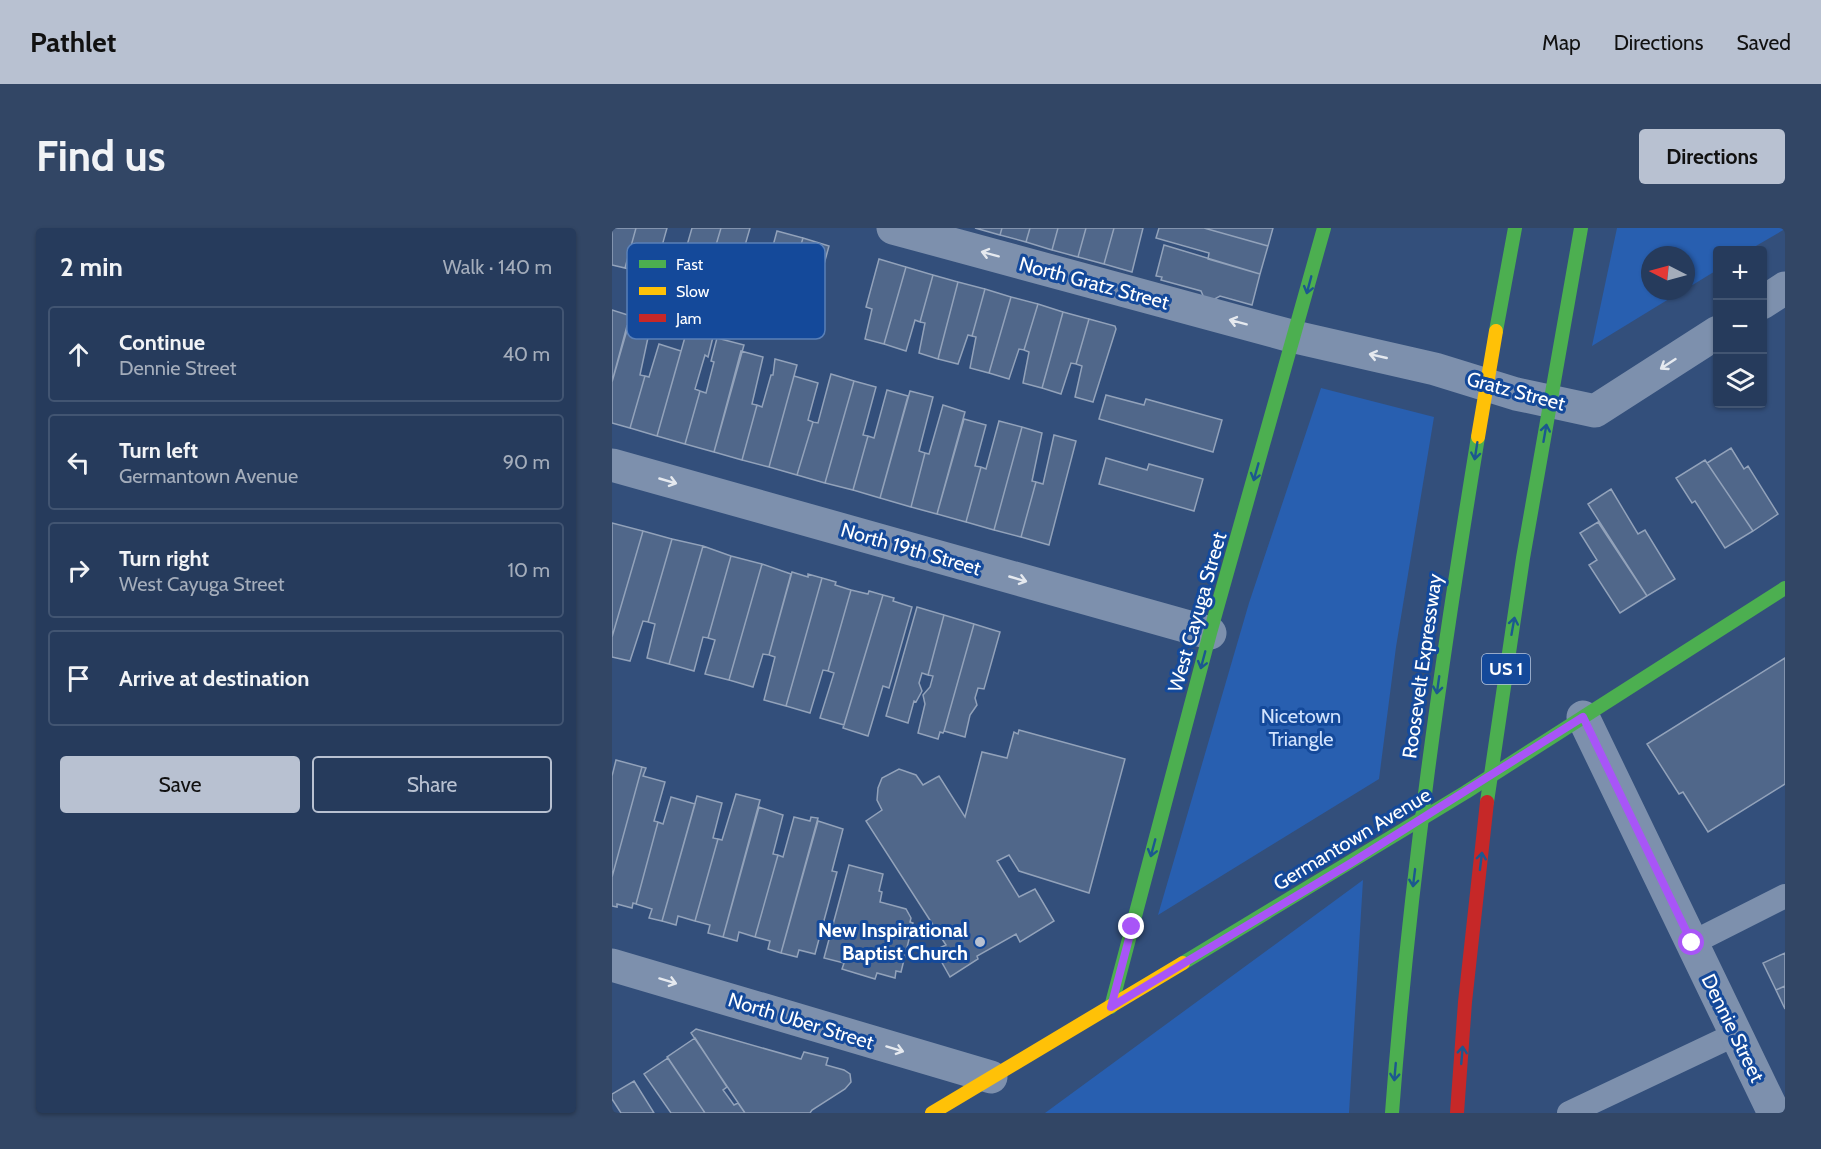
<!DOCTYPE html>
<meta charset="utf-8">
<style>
body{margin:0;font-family:Cabin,sans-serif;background:#324665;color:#f1f3f6}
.controls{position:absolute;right:18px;top:18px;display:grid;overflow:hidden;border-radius:6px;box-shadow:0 2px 4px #0004}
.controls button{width:54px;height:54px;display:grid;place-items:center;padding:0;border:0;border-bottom:2px solid #425572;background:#263b5c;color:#f1f3f6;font:30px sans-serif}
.compass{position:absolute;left:1029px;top:18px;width:54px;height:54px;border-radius:50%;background:#263b5c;box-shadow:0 2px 4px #0004;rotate:276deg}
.stop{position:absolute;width:18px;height:18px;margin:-14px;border:4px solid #a855f7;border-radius:50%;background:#fff}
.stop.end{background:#a855f7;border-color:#fff;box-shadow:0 2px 6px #0008}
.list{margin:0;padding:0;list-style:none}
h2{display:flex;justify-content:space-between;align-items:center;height:78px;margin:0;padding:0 24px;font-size:26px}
h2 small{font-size:20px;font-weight:400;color:#a4adbb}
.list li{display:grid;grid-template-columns:39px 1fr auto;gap:18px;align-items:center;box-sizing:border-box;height:96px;margin:0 12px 12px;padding:0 12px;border:2px solid #425572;border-radius:6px}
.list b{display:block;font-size:22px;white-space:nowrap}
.list p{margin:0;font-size:20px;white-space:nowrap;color:#a4adbb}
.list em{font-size:20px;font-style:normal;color:#a4adbb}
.actions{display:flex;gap:12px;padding:18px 24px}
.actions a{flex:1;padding:14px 0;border:2px solid #b8c1d1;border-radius:6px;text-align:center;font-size:21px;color:#b8c1d1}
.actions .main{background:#b8c1d1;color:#111}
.icon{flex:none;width:33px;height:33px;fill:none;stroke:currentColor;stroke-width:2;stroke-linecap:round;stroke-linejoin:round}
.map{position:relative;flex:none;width:1173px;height:885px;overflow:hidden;border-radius:6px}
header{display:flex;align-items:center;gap:36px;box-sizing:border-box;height:84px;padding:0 30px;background:#b8c1d1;color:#111}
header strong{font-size:28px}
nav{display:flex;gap:33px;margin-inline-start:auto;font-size:21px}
.intro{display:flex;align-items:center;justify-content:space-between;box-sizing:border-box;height:144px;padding:0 36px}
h1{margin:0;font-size:42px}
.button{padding:15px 27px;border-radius:6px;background:#b8c1d1;color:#111;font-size:21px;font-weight:700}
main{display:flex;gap:36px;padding:0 36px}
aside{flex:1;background:#263b5c;border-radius:6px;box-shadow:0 2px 4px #0004}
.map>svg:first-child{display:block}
</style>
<header>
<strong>Pathlet</strong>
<nav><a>Map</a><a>Directions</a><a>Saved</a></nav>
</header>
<div class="intro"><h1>Find us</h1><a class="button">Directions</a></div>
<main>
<aside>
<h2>2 min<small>Walk · 140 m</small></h2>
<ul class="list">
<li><svg class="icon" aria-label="ahead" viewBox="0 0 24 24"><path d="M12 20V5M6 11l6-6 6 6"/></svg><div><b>Continue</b><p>Dennie Street</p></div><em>40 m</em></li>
<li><svg class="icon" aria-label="left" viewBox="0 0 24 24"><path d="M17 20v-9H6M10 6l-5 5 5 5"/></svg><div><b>Turn left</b><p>Germantown Avenue</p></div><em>90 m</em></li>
<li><svg class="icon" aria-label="right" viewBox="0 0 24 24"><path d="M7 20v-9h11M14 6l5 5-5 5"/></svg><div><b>Turn right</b><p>West Cayuga Street</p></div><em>10 m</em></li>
<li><svg class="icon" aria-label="arrive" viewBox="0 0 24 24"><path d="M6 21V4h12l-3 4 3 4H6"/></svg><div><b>Arrive at destination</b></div></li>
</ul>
<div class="actions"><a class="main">Save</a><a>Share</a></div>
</aside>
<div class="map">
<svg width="1173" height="885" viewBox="0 0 1173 885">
<rect width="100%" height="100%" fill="#334f7b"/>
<!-- green -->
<path fill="#285fb0" d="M1005 0H1173V1L1137 22H1106L1105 42 1074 61V27H1038V63H1070L980 118Z
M709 160 822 189 784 419 767 551 546 687 637 375Z
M751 652 737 885H433Z"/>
<!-- building -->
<path fill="#50678a" stroke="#92a2ba" stroke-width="1.5" d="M0 0H24L13 40 0 37Z
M24 0H55L50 18 44 17 38 39H36L34 46 13 40Z
M80 0H109L99 34 95 32 84 65 63 59Z
M109 0H138L117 73 97 67 104 35 99 34Z
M363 0H390L388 7Z
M390 0H418L414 14 388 7Z
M418 0H446L440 22 414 14Z
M446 0H474L466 29 440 22Z
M474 0H502L492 36 466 29Z
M502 0H531L520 44 492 36Z
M547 0H592L656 18 648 46 596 31 597 25 544 10Z
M592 0H661L656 18Z
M165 3 191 10 168 87 149 81 157 52 152 51Z
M191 10 217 18 204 65 198 63 190 93 168 87Z
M552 17 648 46 640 77 608 68 601 72 592 70 589 63 549 52 550 49 544 48Z
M267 31 294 39 272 116 253 111 260 81 254 79Z
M294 39 321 47 308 94 303 92 294 123 272 116Z
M321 47 346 54 326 131 307 125 313 95 308 94Z
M346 54 373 61 360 108 356 107 346 136 326 131Z
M373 61 399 69 377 145 358 140 364 109 360 108Z
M399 69 426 76 412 122 407 121 397 151 377 145Z
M426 76 451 84 430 160 411 155 417 124 412 122Z
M0 82 19 88 0 154Z
M451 84 477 91 464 136 459 135 449 166 430 160Z
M477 91 503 98 504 101 481 174 463 169 470 138 464 136Z
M15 98 37 105 28 147 33 148 18 200 0 195V154Z
M75 102 101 109 96 129 93 127 83 161 88 163 73 216 45 208Z
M105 110 132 117 102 224 73 216 88 163 94 165 102 134 99 133Z
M47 116 69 123 45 208 18 200 33 148 37 149Z
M129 123 151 129 140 176 145 177 130 232 102 224Z
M163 131 185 137 157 239 130 232 145 177 150 179 159 147H161Z
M219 146 242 153 213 255 185 247 201 194 206 195Z
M182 148 206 155 196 192 201 194 185 247 157 239Z
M242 153 264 159 251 207 256 208 241 262 213 255Z
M275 162 296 168 268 270 241 262 256 208 262 210Z
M298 163 321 169 307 223 313 225 299 279 268 270Z
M494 167 532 177 534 171 610 192 601 224 487 191Z
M331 177 353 184 325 286 299 279 313 225 317 226Z
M352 191 374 197 363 238 369 239 354 294 325 286Z
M387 193 410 199 382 302 354 294 369 239 374 241Z
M410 199 430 205 420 253 424 254 409 309 382 302Z
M442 207 464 213 437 317 409 309 424 254 431 256Z
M1119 220 1132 241 1136 238 1166 286 1141 303 1095 235Z
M494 230 535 242 537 236 591 251 582 283 487 256Z
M1093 232 1141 303 1113 320 1083 273 1080 275 1064 250Z
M999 261 1026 306 1033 302 1063 351 1035 368 976 276Z
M986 294 1035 368 1008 385 977 337 985 332 968 305Z
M0 295 31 303 0 409Z
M31 303 60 311 36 394 31 393 18 433 0 429V409Z
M60 311 91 318 57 436 35 430 43 396 36 394Z
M91 318 119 328 96 410 91 409 82 443 57 436Z
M119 328 150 336 117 452 93 446 103 412 96 410Z
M150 336 179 346 157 427 151 426 141 459 117 452Z
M180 344 196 349V346L210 350 174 478 152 472 163 429 157 427Z
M210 350 224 354 223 357 239 362 216 443 211 442 198 485 174 478Z
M239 362 256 366 257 363 271 367 232 497 208 490 222 445 216 443Z
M271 367 282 370 281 373 300 379 277 460 271 458 256 508 231 500Z
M305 379 332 387 316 447 310 445 307 455 310 463 304 474 302 473 296 495 274 488Z
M332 387 362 396 332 503 331 505 328 504 326 511 306 505 313 476 311 467 318 459 321 448 316 447Z
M362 396 388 404 372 461 366 460 363 470 365 477 358 487 353 509 332 503Z
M1173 430V556L1096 604 1071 564 1067 566 1035 516Z
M407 502 513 531 477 665 407 643 397 627 385 633 407 669 423 661 442 693 408 714 404 706 365 728 366 731 338 749 323 722 334 717 254 593 270 582 265 572 266 560 270 550 287 541 304 547 311 557 327 548 353 589 370 524 395 530 402 504 406 506Z
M4 532 30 539 0 649V548Z
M30 539 34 540 31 548 53 554 42 593 46 594 24 676 21 675 20 680 5 676V679L0 678V649Z
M124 566 148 572 111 709 96 705 98 697 83 693 106 611 110 612Z
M85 568 110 575 101 610 106 611 83 693 66 688 64 697 50 693Z
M59 569 83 576 50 693 37 690 40 681 24 676 46 594 51 596Z
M147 579 171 587 161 626 166 627 143 709 127 704 125 713 111 709Z
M182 589 198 593 199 589 206 590 169 725 156 721 158 713 143 709 166 627 171 629Z
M206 593 231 601 220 643 225 644 203 726 187 722 185 729 169 725Z
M237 637 271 646 267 663 270 664 268 674 294 681 299 690 298 694 301 695 289 744 284 743 283 750 265 745 263 751 230 741 232 735 212 730Z
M1173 725V758L1164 762 1151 735Z
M1173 758V781L1164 762Z
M84 801 189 831 192 824 216 830 214 837 232 842 238 846 239 854 233 861 200 882 198 885H133L79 805Z
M83 810 115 859 111 862 122 877 126 875 133 885H93L55 829Z
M56 830 93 885H59L32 846Z
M22 853 42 885H9L0 871V866Z"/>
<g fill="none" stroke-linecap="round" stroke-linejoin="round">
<!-- lane -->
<path stroke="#7d90ad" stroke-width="24" d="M1080 715 1173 668
M957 885 1124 806"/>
<!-- street -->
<path stroke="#7d90ad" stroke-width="33" d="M281 0 683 109 823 141 904 166 983 183 1106 104
M1150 75 1173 60
M0 237 598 405
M971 489 1162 885
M0 737 379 849"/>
<!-- fast -->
<path stroke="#4caf50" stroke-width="14" d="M884 103 903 0
M571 735 854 564 1173 360
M499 779 598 405 712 0"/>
<!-- slow -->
<path stroke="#ffc107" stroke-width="14" d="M320 885 571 735"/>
<!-- fast-bridge -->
<path stroke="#4caf50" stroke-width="14" d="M875 574 911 330 969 0
M780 885C797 658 829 434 866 209"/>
<!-- slow-bridge -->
<path stroke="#ffc107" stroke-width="14" d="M866 209 884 103"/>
<!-- jam-bridge -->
<path stroke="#c62828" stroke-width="14" d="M845 885 853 774 875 574"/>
</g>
<!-- one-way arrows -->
<defs><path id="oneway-shaft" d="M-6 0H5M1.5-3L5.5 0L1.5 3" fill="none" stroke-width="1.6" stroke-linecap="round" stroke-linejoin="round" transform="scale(1.5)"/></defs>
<g stroke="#e5e9ef">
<use href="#oneway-shaft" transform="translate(378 26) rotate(-165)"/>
<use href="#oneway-shaft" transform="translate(626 94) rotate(-165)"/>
<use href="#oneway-shaft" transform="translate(766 128) rotate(-167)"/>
<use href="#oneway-shaft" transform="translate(1056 136) rotate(147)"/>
<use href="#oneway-shaft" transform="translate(56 253) rotate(16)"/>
<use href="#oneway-shaft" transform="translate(406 351) rotate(16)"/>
<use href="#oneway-shaft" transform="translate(56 753) rotate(17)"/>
<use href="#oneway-shaft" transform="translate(283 821) rotate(17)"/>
</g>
<g stroke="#1c588f">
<use href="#oneway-shaft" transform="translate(697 57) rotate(105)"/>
<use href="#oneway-shaft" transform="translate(933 205) rotate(-80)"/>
<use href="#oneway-shaft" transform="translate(864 223) rotate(99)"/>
<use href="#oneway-shaft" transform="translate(644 244) rotate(106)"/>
<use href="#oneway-shaft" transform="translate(901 398) rotate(-80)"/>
<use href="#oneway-shaft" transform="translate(591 432) rotate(105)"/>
<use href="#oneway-shaft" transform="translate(826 457) rotate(98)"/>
<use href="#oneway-shaft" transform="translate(541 620) rotate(105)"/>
<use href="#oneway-shaft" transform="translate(869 633) rotate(-83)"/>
<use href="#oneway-shaft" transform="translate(802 650) rotate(97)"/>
<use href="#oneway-shaft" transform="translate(850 827) rotate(-85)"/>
<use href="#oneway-shaft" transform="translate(783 844) rotate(95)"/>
</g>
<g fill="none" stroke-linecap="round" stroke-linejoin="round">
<!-- route -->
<path stroke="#a855f7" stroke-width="8" d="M520 699 499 779 739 635 971 489 1080 715"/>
</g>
<!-- markers -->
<circle fill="#b8c1d1" stroke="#14499a" stroke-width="2" cx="368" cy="714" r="6"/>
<g text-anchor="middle" stroke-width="6" stroke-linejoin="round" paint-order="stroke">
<!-- shield labels -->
<rect fill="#14499a" stroke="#b8c8e1" stroke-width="1.5" x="870" y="426" width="48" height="30" rx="4.5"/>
<g font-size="18" font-weight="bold" fill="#fff">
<text x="894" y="447">US 1</text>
</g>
<!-- street labels -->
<g font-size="20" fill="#fff" stroke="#14499a">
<text transform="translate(482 55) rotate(15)" y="7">North Gratz Street</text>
<text transform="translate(904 163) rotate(15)" y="7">Gratz Street</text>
<text transform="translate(299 321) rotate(16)" y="7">North 19th Street</text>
<text transform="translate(585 384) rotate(-74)" y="7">West Cayuga Street</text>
<text transform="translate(810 438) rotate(-82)" y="7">Roosevelt Expressway</text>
<text transform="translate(740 611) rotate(-31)" y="7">Germantown Avenue</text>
<text transform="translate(189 793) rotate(17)" y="7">North Uber Street</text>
<text transform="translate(1121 800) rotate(64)" y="7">Dennie Street</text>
</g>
<!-- park labels -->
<g font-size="20" fill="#d0e2fd" stroke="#14499a">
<text x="689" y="495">Nicetown<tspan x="689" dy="23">Triangle</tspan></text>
</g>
<!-- poi labels -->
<g font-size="20" font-weight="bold" fill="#fff" stroke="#14499a" text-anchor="end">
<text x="356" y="709">New Inspirational<tspan x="356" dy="23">Baptist Church</tspan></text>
</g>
</g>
<!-- legend -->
<rect x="15" y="15" width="198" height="96" rx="9" fill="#14499a" stroke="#5a80b8" stroke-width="1.5"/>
<rect x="27" y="32" width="27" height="8" fill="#4caf50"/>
<rect x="27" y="59" width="27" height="8" fill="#ffc107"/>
<rect x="27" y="86" width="27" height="8" fill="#c62828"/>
<g font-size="16" fill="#fff">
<text x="64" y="42">Fast</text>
<text x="64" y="69">Slow</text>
<text x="64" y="96">Jam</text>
</g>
</svg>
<div class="controls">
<button>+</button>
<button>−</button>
<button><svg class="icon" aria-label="layers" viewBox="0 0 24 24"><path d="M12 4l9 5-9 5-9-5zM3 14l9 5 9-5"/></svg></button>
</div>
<svg class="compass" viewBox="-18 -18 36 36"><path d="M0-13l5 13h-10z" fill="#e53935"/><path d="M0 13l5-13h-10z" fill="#a4adbb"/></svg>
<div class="stop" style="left:1080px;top:715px"></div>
<div class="stop end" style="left:520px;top:699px"></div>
</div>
</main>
